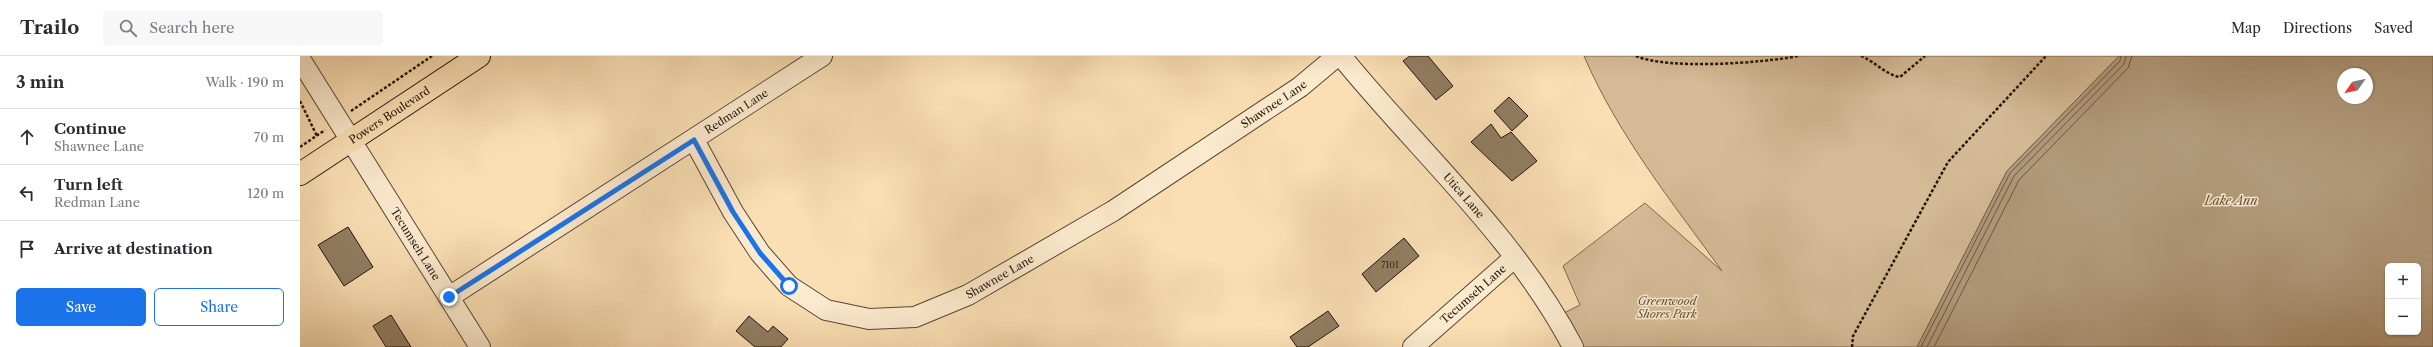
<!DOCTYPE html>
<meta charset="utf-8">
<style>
body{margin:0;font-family:"Libre Caslon Text",serif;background:#f7f7f7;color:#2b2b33}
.controls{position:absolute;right:12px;bottom:12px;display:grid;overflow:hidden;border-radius:6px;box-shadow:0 1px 3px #0004}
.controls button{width:36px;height:36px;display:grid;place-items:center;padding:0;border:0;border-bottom:1px solid #e1e1e2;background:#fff;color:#2b2b33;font:20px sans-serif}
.compass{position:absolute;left:2037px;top:12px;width:36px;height:36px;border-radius:50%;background:#fff;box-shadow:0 1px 3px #0004;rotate:236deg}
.stop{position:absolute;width:12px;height:12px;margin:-9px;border:3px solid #1a73e8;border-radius:50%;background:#fff}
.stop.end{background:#1a73e8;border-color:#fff;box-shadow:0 1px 4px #0008}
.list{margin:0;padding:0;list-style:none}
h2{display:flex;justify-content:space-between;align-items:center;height:52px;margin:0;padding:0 16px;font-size:17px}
h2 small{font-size:13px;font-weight:400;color:#7c7c81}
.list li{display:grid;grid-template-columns:26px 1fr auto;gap:12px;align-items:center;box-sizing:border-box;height:56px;padding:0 16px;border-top:1px solid #e1e1e2}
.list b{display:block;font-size:15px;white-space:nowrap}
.list p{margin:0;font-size:13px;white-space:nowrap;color:#7c7c81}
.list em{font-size:13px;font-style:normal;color:#7c7c81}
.actions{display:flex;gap:8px;padding:12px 16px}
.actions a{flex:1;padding:9px 0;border:1px solid #1a73e8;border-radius:6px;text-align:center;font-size:14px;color:#1a73e8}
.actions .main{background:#1a73e8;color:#fff}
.icon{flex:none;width:22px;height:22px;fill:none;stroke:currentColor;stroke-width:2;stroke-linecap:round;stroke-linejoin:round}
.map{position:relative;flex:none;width:2133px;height:291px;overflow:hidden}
header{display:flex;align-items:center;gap:24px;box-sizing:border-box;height:56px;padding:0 20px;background:#fff;border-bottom:1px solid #e1e1e2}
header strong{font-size:19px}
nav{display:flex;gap:22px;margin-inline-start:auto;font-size:14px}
.search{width:280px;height:36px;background:#f7f7f7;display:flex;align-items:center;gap:10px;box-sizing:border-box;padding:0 14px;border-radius:6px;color:#7c7c81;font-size:15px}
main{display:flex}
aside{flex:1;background:#fff}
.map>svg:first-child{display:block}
</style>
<header>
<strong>Trailo</strong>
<div class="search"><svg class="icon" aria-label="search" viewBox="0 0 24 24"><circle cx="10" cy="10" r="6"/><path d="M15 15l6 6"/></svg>Search here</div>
<nav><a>Map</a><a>Directions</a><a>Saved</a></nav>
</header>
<main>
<aside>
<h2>3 min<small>Walk · 190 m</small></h2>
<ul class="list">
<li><svg class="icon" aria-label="ahead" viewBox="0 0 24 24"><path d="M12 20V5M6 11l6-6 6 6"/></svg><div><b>Continue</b><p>Shawnee Lane</p></div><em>70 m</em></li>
<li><svg class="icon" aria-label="left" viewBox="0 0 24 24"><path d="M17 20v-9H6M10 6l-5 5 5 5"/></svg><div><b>Turn left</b><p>Redman Lane</p></div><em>120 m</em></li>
<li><svg class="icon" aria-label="arrive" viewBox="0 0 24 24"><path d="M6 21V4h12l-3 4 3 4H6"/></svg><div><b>Arrive at destination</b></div></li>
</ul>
<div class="actions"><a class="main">Save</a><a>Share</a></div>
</aside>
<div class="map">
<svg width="2133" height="291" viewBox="0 0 2133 291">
<rect width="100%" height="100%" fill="#fadfb4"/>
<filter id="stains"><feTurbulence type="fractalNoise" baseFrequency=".005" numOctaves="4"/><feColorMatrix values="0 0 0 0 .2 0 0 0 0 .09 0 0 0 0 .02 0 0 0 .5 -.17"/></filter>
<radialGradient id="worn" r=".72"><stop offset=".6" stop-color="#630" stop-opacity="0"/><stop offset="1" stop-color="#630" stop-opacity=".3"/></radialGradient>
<!-- green -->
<path fill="#d5bc97" stroke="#7c6851" d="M1284 0H1819L1707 115 1617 291H1283L1264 257 1280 249 1263 210 1345 147 1422 215C1372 146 1318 79 1284 0Z"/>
<!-- water -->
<path fill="#b19a7b" stroke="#78644e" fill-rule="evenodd" d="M1819 0H2133V291H1617L1707 115ZM2043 18H2067V42H2043ZM2088 210H2118V276H2088Z"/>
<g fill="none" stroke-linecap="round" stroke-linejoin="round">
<!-- shore -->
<path stroke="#6a5743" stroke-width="1" d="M1621 291 1710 117 1820 5 1821 0
M1627 291 1714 120 1824 8 1826 0
M1634 291 1719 124 1828 12 1832 0"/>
</g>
<!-- building -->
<path fill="#927e63" stroke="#22140b" d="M1110 0H1128L1153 30 1136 44 1103 5Z
M1209 41 1228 60 1212 75 1194 55Z
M1191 68 1201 82 1211 76 1237 105 1212 125 1171 86Z
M48 171 73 211 44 230 18 189Z
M1104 182 1119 200 1076 236 1062 218Z
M1028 255 1039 270 1008 291H997L990 281Z
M91 259 111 291H86L73 270Z
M449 260 468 276 473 270 488 283 481 291H455L436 275Z"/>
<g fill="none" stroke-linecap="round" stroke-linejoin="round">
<!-- minor casing -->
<g stroke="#584735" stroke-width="22">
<g id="minor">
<path id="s1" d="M1041 0C1119 96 1215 180 1273 291"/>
<path id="s2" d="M0 3 180 291"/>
<path id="s3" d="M394 84 433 156 460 197 489 230 526 254 569 263 615 261 668 239 813 155 1000 31 1037 0"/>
<path id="s4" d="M149 241 522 0"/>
<path id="s5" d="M1113 291 1214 202"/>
</g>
</g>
<!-- major casing -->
<g stroke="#22140b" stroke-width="24">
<g id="major">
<path id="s6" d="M0 118 179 0"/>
</g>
</g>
<!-- path -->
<path stroke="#22140b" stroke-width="2.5" stroke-dasharray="3 2" stroke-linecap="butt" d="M1336 0C1368 14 1463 7 1498 0
M1561 0C1574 5 1586 19 1600 21L1625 0
M0 45 17 80
M51 55 132 0
M0 91 25 74
M1552 291 1553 280 1648 106 1746 0"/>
<!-- minor -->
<use href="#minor" stroke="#fceace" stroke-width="20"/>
<!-- major -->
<use href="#major" stroke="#fadfb4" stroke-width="22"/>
</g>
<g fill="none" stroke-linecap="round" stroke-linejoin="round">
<!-- route -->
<path stroke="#1a73e8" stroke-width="5" d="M149 241 394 84 433 156 460 197 489 230"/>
</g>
<g text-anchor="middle" stroke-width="3" stroke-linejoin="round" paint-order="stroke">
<!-- number labels -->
<g font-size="9" fill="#3e2e21">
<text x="1090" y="212">7101</text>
</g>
<!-- street labels -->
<g font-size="11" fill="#22140b" stroke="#fceace">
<text dy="4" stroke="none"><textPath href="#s3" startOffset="727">Shawnee Lane</textPath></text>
<text dy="4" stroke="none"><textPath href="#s4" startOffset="342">Redman Lane</textPath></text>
<text dy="4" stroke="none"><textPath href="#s6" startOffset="107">Powers Boulevard</textPath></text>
<text dy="4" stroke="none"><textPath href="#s1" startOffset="186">Utica Lane</textPath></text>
<text dy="4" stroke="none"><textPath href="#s2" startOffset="218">Tecumseh Lane</textPath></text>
<text dy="4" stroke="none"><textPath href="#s3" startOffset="403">Shawnee Lane</textPath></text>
<text dy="4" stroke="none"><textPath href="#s5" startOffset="80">Tecumseh Lane</textPath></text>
</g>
<!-- park labels -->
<g font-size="11" font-style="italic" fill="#614f3c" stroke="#fceace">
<text x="1367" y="249">Greenwood<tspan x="1367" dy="13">Shores Park</tspan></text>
</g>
<!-- water labels -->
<g font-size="12" font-style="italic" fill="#62503d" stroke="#fceace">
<text x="1931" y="149">Lake Ann</text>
</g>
</g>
<rect width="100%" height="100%" filter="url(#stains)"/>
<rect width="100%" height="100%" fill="url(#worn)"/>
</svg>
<div class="controls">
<button>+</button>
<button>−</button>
</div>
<svg class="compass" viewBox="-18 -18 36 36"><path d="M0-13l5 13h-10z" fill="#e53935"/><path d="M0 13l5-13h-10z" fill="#7c7c81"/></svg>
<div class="stop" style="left:489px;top:230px"></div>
<div class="stop end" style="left:149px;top:241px"></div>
</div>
</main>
